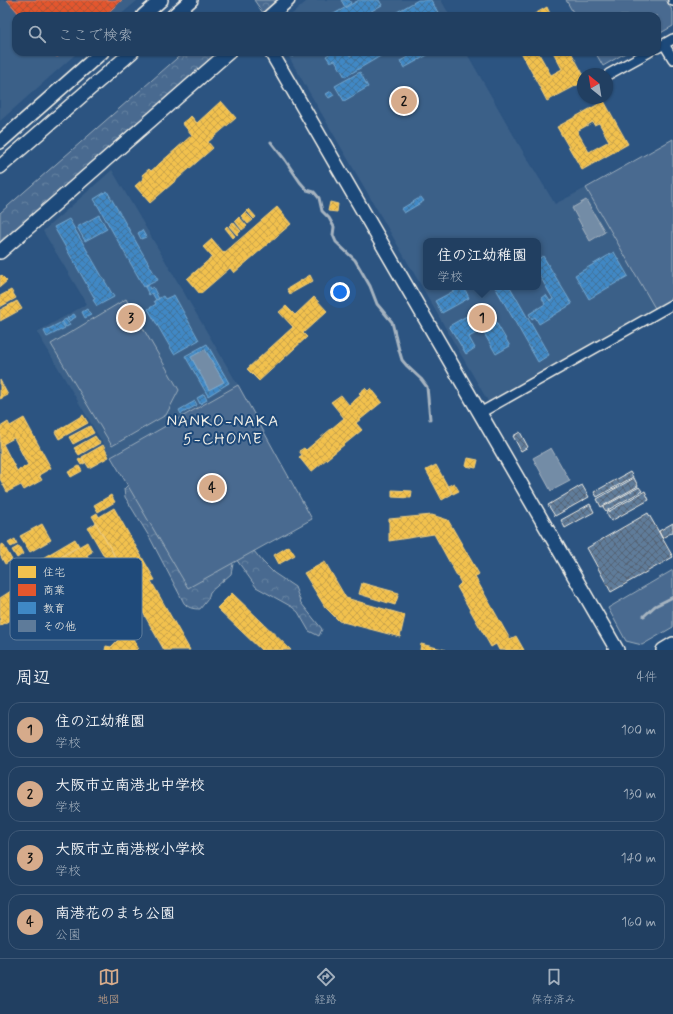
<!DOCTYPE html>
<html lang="ja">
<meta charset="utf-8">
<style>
body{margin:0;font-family:Mynerve,"Klee One",sans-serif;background:#2d4a6a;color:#f1f3f6}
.compass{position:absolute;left:577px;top:68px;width:36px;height:36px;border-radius:50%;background:#213f61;box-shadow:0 1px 3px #0004;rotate:330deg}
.you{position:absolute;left:340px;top:292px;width:14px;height:14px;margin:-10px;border:3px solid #fff;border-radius:50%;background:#1a73e8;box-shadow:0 0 0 6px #1a73e833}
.badge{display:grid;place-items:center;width:26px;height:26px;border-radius:50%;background:#d6ab8b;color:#111;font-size:13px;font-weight:700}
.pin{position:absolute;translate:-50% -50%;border:2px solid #fff;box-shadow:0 1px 4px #0006}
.popup{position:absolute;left:423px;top:238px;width:118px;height:52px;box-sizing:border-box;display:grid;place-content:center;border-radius:8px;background:#213f61;filter:drop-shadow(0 1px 3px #0005);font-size:13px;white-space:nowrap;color:#a2afbd}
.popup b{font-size:15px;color:#f1f3f6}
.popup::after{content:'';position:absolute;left:50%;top:100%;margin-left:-8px;border:8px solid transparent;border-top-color:#213f61}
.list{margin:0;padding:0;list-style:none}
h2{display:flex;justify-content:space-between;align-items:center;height:52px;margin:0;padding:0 16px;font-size:17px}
h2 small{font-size:13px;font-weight:400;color:#a2afbd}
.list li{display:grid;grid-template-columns:26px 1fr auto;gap:12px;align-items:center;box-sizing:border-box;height:56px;margin:0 8px 8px;padding:0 8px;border:1px solid #3e5876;border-radius:12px}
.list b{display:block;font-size:15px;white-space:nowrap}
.list p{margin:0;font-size:13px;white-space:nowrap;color:#a2afbd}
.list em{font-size:13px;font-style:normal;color:#a2afbd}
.icon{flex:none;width:22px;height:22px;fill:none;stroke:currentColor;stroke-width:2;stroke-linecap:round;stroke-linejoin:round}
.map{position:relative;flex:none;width:673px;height:650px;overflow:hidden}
.search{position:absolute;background:#213f61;box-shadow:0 1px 3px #0004;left:12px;right:12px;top:12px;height:44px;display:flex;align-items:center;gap:10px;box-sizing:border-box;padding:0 14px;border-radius:12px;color:#a2afbd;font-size:15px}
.sheet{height:308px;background:#213f61}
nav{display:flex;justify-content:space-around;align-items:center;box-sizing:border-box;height:56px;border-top:1px solid #3e5876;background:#213f61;font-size:11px;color:#a2afbd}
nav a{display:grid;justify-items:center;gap:2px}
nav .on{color:#d6ab8b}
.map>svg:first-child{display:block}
</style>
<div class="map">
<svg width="673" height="650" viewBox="0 0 673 650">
<defs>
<pattern id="forest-crowns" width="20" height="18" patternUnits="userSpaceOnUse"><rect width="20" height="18" fill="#496b90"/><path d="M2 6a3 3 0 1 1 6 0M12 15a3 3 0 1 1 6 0" fill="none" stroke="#6481a0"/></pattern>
<pattern id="homes-cross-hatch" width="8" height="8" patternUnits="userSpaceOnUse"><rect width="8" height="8" fill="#f2c14e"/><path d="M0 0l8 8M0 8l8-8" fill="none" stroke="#c8a34c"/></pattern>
<pattern id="shops-cross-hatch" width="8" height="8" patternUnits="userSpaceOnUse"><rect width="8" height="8" fill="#e4572e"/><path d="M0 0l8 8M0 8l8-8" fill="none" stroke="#ae5236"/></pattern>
<pattern id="schools-cross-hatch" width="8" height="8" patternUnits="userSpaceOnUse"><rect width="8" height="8" fill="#3f88c5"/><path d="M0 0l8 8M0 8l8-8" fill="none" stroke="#427299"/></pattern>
<pattern id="building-cross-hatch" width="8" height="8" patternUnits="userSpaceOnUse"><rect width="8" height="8" fill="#5e7b9a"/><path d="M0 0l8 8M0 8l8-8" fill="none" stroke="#556474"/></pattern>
</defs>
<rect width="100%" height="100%" fill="#2c5481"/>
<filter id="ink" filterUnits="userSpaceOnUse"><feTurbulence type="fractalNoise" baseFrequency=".025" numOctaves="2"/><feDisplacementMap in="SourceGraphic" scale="8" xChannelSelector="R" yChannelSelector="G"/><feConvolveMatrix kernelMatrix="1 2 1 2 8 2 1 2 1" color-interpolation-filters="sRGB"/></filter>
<g filter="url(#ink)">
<!-- built -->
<path fill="#3b6088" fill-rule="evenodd" d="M0 0H138L119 16H16V52H78L0 121Z
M308 0H441L450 16H290Z
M286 52H466L522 150 555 204 586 188 656 310 489 403ZM426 241H538V287H426Z
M112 170 238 385 111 457 37 332 87 304 43 231Z"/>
<!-- forest -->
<path fill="url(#forest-crowns)" stroke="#9eaebc" d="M254 0H278L263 13Z
M184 52H219L0 245V213Z
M130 483 229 558 233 564 231 574 210 592 208 599 200 609C193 609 188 608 184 603L150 538 125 497 124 489Z
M246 545 254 551 262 561 274 573 295 587 301 603 322 629 319 636 309 631 298 612 292 607 256 587 236 559Z"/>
<!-- park -->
<path fill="#496b90" stroke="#9eaebc" d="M566 0H666L673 12V26L657 35V16H575Z
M595 52H627L603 66Z
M673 139V300L656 310 586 188Z
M126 299 179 390 166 415 112 446 51 344Z
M238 385 312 519 188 588 111 457Z
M673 570V627L642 645 626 641 608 608Z"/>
<!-- water -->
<path fill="#738ca6" stroke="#a7b4c0" d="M586 200 605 232 590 241 572 208Z
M205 349 224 382 209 390 191 357Z
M551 448 570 481 551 491 533 458Z"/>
<!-- homes -->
<path fill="url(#homes-cross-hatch)" stroke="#f3cf7c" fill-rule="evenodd" d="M547 7 551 16H531Z
M521 52H538L551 75 562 69 553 52H571L583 74V82L547 101Z
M221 101 236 118 208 142 213 148 150 203 135 186 144 178 142 175 149 169 151 171 192 135 182 123 191 116 197 123Z
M604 101 628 144 582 170 557 127ZM593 122 594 125 599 123 609 141 589 152 577 131Z
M330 202 338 204 337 212 328 211Z
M277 207 291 224 234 273 230 268 200 294 187 279 212 257 203 247 212 239 224 253Z
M249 209 256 217 254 219 247 211Z
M245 212 253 220 248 224 241 216Z
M239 217 247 226 242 230 235 221Z
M233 222 241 231 237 235 229 226Z
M227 226 235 236 233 238 225 228Z
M1 275 7 281 0 287V276Z
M310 275 313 281 290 294 287 289Z
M11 290 16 298 0 307V296Z
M314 297 327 311 303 333 307 337 259 381 247 369 293 327 279 312 286 306 295 315Z
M17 301 22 309 0 321V310Z
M0 380 8 395 0 399Z
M365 388 368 391 371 388 382 402 356 423 362 430 311 472 299 457 302 455 299 451 304 448 306 450 344 418 331 402 341 395 349 405 361 395 359 393Z
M83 415 88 423 59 439 55 432Z
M24 418 51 468 39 475 42 480 24 490 21 485 7 492 0 479V427L8 422 10 426ZM14 438 28 465 17 471 3 444Z
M90 426 94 433 73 444 69 437Z
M95 436 100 443 79 455 74 448Z
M103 445 109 457 89 468 82 457Z
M82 458 85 463 81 465 78 460Z
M468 458 478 460 476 468 466 466Z
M436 465 452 494 442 500 426 470Z
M79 466 82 471 71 477 68 472Z
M454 483 459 491 453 494 448 486Z
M392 490 412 491 411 498 392 497Z
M111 495 115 502 98 512 94 505Z
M114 508 155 580 151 581 190 650H164L132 593 131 594 125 584 129 582 92 516 97 513 99 517Z
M432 515 448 520 479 574 475 577 510 639 516 636 524 650H499L496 644 491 647 457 587 461 583 434 534 389 541V519Z
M96 523 123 570 115 575 88 528Z
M42 524 51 540 30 552 20 536Z
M15 539 17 544 11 547 8 543Z
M75 539 79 546 33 573 29 566Z
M87 542 92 552 87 555 93 566 34 600 35 603 28 608V609L0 626V598L14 589 12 585Z
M3 544 12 560 5 564 0 555V546Z
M19 546 23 554 17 558 12 550Z
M289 546 295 555 279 564 274 555Z
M325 562 346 598 405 615 400 637 339 621 325 607 304 573Z
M362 583 399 593 395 605 359 594Z
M232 593 291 650H261L217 608Z
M127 627 138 648 136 650H105L106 646 111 647 123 635 121 630Z
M421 644 446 650H420Z"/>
<!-- shops -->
<path fill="url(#shops-cross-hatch)" stroke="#e98566" d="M7 0H122L104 16H21Z
M53 52H63L57 57Z"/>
<!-- schools -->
<path fill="url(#schools-cross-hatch)" stroke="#75a8d0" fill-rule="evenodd" d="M341 0H349L351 3 345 7Z
M359 0H379L382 5 363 16H330Z
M418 0H431L440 16H390Z
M289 52H300L292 57Z
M332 52H348L350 56 356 52H383L384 54 345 77 335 60 330 62 326 56Z
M417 52H433L404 68 400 61Z
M360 72 368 87 344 101 335 86Z
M331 91 334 95 329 98 326 94Z
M107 191 158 280 144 287 94 199Z
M421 197 424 201 404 213 401 209Z
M99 215 107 229 85 241 77 227Z
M69 219 114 297 99 305 97 306 93 300 95 299 54 227Z
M142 230 146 237 141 239 138 233Z
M614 252 628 276 589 299 575 275Z
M543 256 572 304 539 324 535 317 532 319 529 314 545 304 542 298 546 295 550 301 553 299 538 273V259Z
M148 285 150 289 153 287 159 299 156 300 152 293 149 295 145 287Z
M461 287H464L469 298 442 313 435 301Z
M495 287H510L549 355 538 362Z
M174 295 199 340 174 354 148 309 156 304 154 301 163 296 165 299Z
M486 305 510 346 496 354 482 330 469 337 475 348 466 354 449 326Z
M87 309 91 315 85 318 82 312Z
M74 314 76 317 69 321 67 318Z
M66 319 70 325 66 327 62 321Z
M62 322 65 328 47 337 44 331Z
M207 344 229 383 208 396 185 356ZM205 349 224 382 209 390 191 357Z
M204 394 207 400 200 404 197 398Z
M195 401 197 405 181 414 179 410Z"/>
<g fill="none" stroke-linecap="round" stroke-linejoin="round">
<!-- stream -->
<path stroke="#a7b4c0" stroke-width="3" d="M271 142 285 160 300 182 307 190 314 192 319 198 322 211 329 218 334 227 333 235 336 242 355 260 370 286 377 304 392 322 399 350 402 360 407 366 421 379 427 387 430 419
M644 616 655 606 673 597"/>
</g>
<!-- building -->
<path fill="url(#building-cross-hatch)" stroke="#f4f1e8" d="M520 432 528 447 521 451 513 436Z
M630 472 633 477 597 497 594 492Z
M634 478 638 486 601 507 597 499Z
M582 485 589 497 555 516 548 505Z
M639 487 642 491 606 511 603 507Z
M645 491 649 500 611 521 606 513Z
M590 504 594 512 565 528 561 520Z
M648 513 673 557 611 592 587 548Z
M673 523V532L662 538 659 531Z"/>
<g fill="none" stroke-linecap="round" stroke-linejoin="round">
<!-- street casing -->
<g stroke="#f4f1e8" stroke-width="12">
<path id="street" d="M673 0V1
M664 44 673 59
M657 48 673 39
M609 74 649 52
M480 413 673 304"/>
</g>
<!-- secondary casing -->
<g stroke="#f4f1e8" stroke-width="16">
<path id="secondary" d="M143 16 161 0
M173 16 191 0
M270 16 288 0
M271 52 617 650
M0 142 102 52
M0 167 132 52
M0 252 229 52
M663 650 673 644"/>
</g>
<!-- street -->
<use href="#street" stroke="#1f4a7a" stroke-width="9"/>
<!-- secondary -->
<use href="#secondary" stroke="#1f4a7a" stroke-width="13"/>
</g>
</g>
<g text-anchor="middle" stroke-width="4" stroke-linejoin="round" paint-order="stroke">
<!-- neighbourhood labels -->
<g font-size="16" letter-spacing="1" fill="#f4f1e8" stroke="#1f4a7a">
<text x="223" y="426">NANKO-NAKA<tspan x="223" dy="18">5-CHOME</tspan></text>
</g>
</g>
<!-- legend -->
<rect x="10" y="558" width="132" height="82" rx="6" fill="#1f4a7a" stroke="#5f7c9b" stroke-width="1"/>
<rect x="18" y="566" width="18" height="12" fill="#f2c14e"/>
<rect x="18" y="584" width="18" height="12" fill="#e4572e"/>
<rect x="18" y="602" width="18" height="12" fill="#3f88c5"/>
<rect x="18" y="620" width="18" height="12" fill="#5e7b9a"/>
<g font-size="11" fill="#f4f1e8">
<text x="43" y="576">住宅</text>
<text x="43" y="594">商業</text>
<text x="43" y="612">教育</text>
<text x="43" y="630">その他</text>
</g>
</svg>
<svg class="compass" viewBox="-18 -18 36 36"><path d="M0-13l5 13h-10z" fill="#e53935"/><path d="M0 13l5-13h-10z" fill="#a2afbd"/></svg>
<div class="you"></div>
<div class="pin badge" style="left:482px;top:318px">1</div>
<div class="popup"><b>住の江幼稚園</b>学校</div>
<div class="pin badge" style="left:404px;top:101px">2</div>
<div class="pin badge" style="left:131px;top:318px">3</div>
<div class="pin badge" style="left:212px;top:488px">4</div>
<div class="search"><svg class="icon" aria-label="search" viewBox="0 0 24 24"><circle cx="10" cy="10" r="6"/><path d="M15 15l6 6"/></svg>ここで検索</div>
</div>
<section class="sheet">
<h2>周辺<small>4件</small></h2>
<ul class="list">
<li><span class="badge">1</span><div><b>住の江幼稚園</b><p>学校</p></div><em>100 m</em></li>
<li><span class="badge">2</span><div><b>大阪市立南港北中学校</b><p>学校</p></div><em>130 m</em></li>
<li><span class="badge">3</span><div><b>大阪市立南港桜小学校</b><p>学校</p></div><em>140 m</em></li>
<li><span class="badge">4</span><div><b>南港花のまち公園</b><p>公園</p></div><em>160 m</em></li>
</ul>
</section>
<nav>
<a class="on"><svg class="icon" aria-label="map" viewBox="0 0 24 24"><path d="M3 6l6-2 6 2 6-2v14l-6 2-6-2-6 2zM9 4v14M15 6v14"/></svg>地図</a>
<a><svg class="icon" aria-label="directions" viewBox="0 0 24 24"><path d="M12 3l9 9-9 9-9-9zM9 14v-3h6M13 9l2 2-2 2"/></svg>経路</a>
<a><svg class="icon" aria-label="saved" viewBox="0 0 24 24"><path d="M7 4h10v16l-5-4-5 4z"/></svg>保存済み</a>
</nav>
